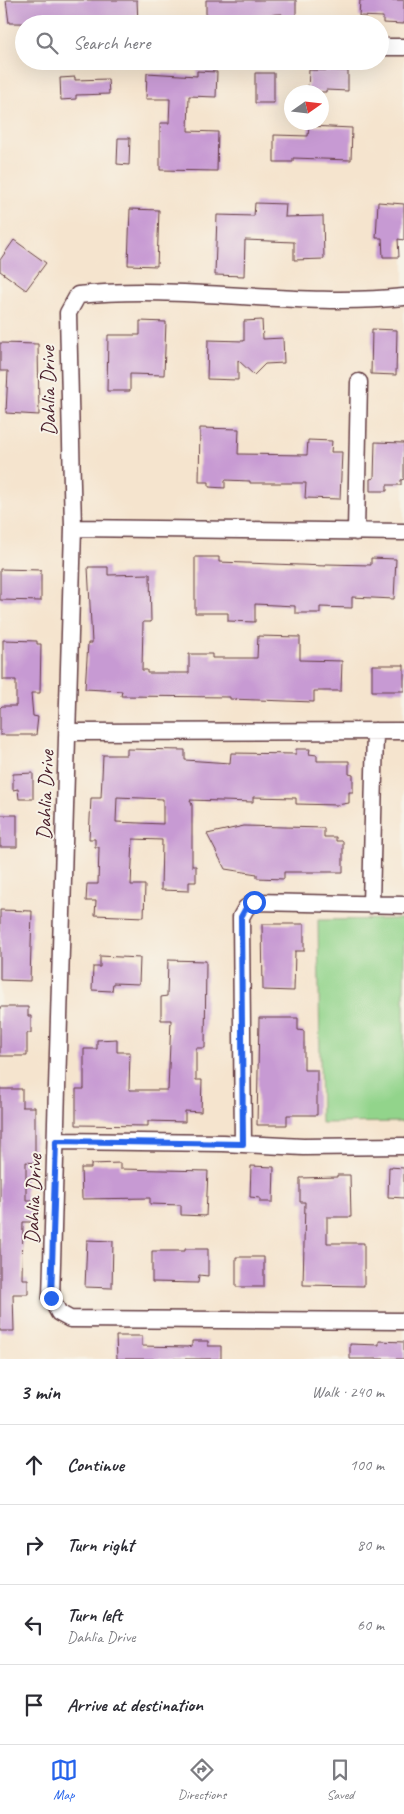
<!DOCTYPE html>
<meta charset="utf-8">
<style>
body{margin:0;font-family:Caveat,sans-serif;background:#f7f7f7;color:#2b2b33}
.compass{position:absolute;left:284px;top:85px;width:45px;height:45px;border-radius:50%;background:#fff;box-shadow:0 5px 20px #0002;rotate:76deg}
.stop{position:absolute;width:15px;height:15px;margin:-11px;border:4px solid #2563eb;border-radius:50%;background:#fff}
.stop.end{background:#2563eb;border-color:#fff;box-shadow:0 1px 5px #0008}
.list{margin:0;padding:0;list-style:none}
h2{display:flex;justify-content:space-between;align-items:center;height:65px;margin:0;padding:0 20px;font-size:21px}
h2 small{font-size:16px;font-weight:400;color:#7c7c81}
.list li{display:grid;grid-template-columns:32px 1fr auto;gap:15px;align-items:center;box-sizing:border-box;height:80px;padding:0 20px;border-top:1px solid #e1e1e2}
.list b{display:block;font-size:19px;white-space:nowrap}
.list p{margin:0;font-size:16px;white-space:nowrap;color:#7c7c81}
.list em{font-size:16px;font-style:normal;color:#7c7c81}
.icon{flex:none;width:28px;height:28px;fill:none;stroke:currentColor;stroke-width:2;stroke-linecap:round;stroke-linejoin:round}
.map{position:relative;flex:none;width:404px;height:1359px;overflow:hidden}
.search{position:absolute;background:#fff;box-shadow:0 5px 20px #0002;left:15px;right:15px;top:15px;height:55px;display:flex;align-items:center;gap:12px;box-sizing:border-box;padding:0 18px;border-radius:28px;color:#7c7c81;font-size:19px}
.sheet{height:385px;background:#fff}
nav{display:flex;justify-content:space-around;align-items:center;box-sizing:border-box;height:70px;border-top:1px solid #e1e1e2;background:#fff;font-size:14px;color:#7c7c81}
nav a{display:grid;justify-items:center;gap:2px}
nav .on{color:#2563eb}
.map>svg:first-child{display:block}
</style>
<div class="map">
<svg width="404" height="1359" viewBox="0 0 404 1359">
<rect width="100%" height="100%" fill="#f7f3e8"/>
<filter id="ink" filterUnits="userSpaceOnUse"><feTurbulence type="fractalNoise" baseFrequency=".02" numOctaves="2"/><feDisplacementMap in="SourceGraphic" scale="10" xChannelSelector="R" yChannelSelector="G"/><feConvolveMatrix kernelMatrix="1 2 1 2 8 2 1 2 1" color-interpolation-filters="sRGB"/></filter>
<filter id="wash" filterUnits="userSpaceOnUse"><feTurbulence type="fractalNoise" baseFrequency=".0096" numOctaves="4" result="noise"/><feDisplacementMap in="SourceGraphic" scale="20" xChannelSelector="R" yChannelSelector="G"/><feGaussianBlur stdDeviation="1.12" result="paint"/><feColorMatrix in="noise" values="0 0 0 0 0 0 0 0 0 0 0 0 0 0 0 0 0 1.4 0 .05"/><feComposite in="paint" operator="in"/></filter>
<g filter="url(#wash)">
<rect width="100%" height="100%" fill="#f5e4ce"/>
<!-- park -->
<path fill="#92d48b" stroke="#6e7a5b" d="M404 919V1122L321 1123 318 920Z"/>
<g id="blocks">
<!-- building -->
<path fill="#c79ad3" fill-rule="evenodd" d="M6 0H137L138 24 9 23Z
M206 0H296V18H282V14L257 15V24H206Z
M360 0H404V24L383 23V17L359 16Z
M309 70 348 71V91L326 90V92H308Z
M197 71 217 72 216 97 189 96 188 131 218 132 217 171 160 170V123H169L170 99H146L147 73 197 76Z
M255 73H274V103H255Z
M75 77V80L108 79 109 94 76 95V99L61 100 60 78Z
M309 126 352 128 351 160 293 158V162H274V135L308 136Z
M118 138H130L129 165 117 164Z
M378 202 404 204V240L398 239 399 257H383L382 238H376Z
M255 203 286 204 285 217 323 216 324 259 294 260V242L245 240 244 276 215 275 217 215 254 216Z
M130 209 159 210 157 266 128 265Z
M14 240 46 263 26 290 0 271V260Z
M262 320 263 339 283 338 284 363 265 364 254 375 238 360V380L207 379 208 340 244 341V321Z
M140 321 166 322 164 375 130 374V391H107L108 335H140Z
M372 329 397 330 396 375 371 374Z
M0 343 38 344 39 415 6 413 8 371H0Z
M200 428 239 429 238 454 307 455 308 440 332 441 331 452H342L340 499 305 498 306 483H250V481L225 480V488L209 487V482H199Z
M375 442 404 443V479L401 480V485H387V491H370V479L374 478Z
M195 557H219V562L326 566V564L371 565V558L396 559 394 599 352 597V608L320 607V613H295V606L255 604V622L228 621V613H195Z
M88 567H108V575L150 574 151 622H143L142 670H147V673H189V654H212V658H257L258 636 300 637V660L342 661 341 691H314V702L230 699V697L121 696 122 691 85 689 88 643H92Z
M0 569 41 570V601L0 600Z
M3 640 37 641V644H41L40 693H31L33 716 38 717 36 735H0V708L2 706H16V680H3Z
M372 665H404V691H372Z
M127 749 185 750V760L230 763 231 753 296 754V749H310L309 754 317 755V761H349V774L353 775V792H349V803L337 805 296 804V798L253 797V802L190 800 192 805V866H196V882H189V891L161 890 162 840 133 839 131 885H145L144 917 95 915 96 901H86L87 884H98L99 847H95V839H89L91 798H101L103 755H127ZM117 797 163 799V824L116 822Z
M33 773V799H19L18 789 13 790V774Z
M0 815H17V847H0Z
M244 826 324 828V837H336V841H343V872H284V879L257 878V874L225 869 207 834Z
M0 910 32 911 30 981 0 980Z
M262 924H304V951H295L294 991 263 990Z
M100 956 140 958 139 984 113 983 112 991 92 990 93 967H100Z
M168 960 206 961 205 1048H196V1080H202L201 1112 185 1111V1122L148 1121V1126L76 1125V1089H84V1049H97V1040L117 1039V1052H130L129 1090H168L171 1020H161V997L167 996Z
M0 1007H28V1016H31V1033H27V1056H0Z
M259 1018H298V1030L304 1031V1070H317V1115H287V1125H257Z
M0 1089H22V1107H35V1163L26 1162V1200H35V1222H23L22 1279H28V1294H13L14 1331H0Z
M120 1163V1169L208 1171 206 1216 181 1215V1205L150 1204V1198L82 1199 81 1168H91V1164Z
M251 1166 274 1167 273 1202H260V1198L250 1197Z
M389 1167 404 1168V1198L388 1197Z
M337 1175H350L351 1217H327V1243H364V1286L303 1285 305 1202H300V1178L337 1177Z
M87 1240 113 1241 112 1288 85 1287Z
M185 1249H208V1276L199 1275 198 1283 152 1282V1251H185Z
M236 1257H264V1287H236Z
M116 1336H142V1346L187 1347 192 1346V1341H208V1346H221V1359H117Z
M379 1341 404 1342V1359H350V1344L379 1345Z"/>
</g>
</g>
<g filter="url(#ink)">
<use href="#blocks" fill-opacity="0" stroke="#643d43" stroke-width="1"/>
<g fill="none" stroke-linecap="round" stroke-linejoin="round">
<!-- street casing -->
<g stroke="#643d43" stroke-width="19">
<path id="street" d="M380 47H404
M404 297C296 308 187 284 78 295L68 313 73 528 51 1298 59 1313 70 1319 404 1321
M73 528 404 532
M356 532 359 382
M69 732 404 731
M371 905 375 731
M56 1141 223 1143 303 1147 404 1146
M243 1144 241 917 246 908 254 902 404 905"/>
</g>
<!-- street -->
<use href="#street" stroke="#fff" stroke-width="16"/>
</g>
</g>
<g fill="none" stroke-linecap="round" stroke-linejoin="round" filter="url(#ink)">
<!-- route -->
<path stroke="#2563eb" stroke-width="6" d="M51 1298 56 1141 243 1144 241 917 246 908 254 902"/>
</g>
<g text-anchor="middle" stroke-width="4" stroke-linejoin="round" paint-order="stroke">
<!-- street labels -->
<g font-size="21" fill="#4a1f2b" stroke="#f7f3e8">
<text transform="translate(48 391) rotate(-91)" y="7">Dahlia Drive</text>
<text transform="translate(45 795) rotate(-88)" y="7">Dahlia Drive</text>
<text transform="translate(33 1199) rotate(-88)" y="7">Dahlia Drive</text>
</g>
</g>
</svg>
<svg class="compass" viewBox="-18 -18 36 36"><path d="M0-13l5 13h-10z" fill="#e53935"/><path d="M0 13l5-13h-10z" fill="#7c7c81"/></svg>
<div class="stop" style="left:254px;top:902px"></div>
<div class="stop end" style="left:51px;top:1298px"></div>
<div class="search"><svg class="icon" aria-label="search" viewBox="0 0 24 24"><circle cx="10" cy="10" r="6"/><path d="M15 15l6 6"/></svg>Search here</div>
</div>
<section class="sheet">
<h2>3 min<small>Walk · 240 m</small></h2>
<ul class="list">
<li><svg class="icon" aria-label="ahead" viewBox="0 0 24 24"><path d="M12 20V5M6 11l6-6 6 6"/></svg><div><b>Continue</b></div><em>100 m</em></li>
<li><svg class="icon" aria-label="right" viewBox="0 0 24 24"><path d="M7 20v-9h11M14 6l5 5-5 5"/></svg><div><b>Turn right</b></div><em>80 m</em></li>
<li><svg class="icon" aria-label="left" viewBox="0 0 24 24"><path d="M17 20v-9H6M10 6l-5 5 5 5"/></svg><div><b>Turn left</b><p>Dahlia Drive</p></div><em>60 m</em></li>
<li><svg class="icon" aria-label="arrive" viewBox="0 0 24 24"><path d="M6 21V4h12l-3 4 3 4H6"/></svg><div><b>Arrive at destination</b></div></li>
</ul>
</section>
<nav>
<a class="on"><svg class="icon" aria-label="map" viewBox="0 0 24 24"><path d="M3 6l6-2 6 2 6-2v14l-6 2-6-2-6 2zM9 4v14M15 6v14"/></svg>Map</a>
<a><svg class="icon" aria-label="directions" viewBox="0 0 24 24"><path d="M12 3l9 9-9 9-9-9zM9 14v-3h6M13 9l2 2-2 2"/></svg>Directions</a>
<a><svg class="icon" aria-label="saved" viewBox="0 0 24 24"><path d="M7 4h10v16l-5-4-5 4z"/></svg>Saved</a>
</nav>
